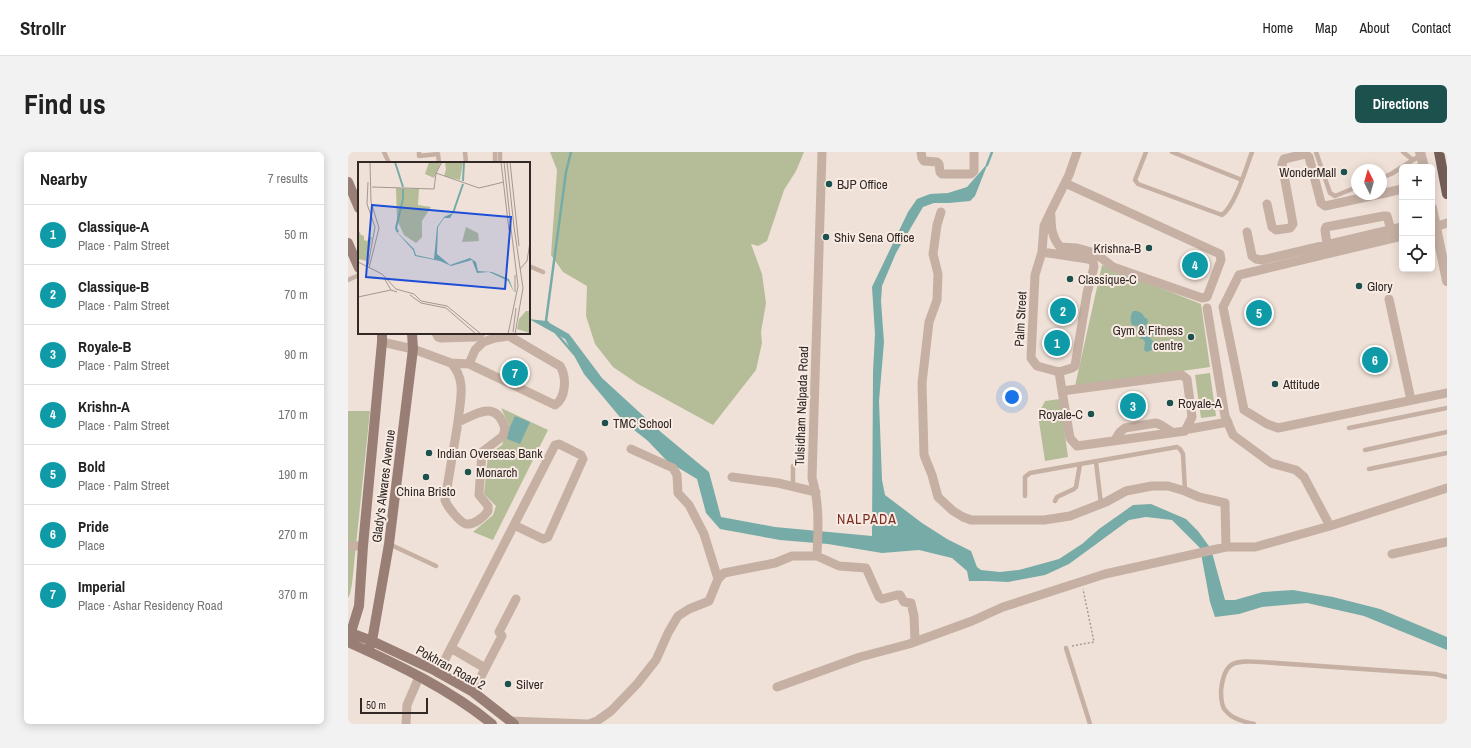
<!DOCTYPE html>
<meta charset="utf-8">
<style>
body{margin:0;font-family:"Archivo Narrow",sans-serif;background:#f2f2f2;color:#222}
.controls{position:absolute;right:12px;top:12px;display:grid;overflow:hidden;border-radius:6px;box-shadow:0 2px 10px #0003}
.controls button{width:36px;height:36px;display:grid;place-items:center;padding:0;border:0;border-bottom:1px solid #e0e0e0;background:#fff;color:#222;font:20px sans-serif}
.compass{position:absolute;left:1003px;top:12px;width:36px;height:36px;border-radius:50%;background:#fff;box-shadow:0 2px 10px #0003;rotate:355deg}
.scale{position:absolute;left:12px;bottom:10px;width:68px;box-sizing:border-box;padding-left:4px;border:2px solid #322825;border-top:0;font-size:11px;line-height:14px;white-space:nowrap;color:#322825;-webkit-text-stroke:3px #f7ebe3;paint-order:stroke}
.you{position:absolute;left:664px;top:245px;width:14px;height:14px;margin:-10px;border:3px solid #fff;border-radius:50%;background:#1a73e8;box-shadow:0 0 0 6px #1a73e833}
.badge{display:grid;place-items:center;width:26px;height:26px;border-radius:50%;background:#1d514e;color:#fff;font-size:13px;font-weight:700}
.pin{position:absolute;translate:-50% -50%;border:2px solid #fff;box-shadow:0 1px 4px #0006}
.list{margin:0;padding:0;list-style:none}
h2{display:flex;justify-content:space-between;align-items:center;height:52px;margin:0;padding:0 16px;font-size:17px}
h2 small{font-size:13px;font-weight:400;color:#767676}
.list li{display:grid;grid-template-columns:26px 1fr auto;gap:12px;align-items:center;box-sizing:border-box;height:60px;padding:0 16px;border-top:1px solid #e0e0e0}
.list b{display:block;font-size:15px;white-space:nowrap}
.list p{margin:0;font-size:13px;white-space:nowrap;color:#767676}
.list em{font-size:13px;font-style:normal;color:#767676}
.icon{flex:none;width:22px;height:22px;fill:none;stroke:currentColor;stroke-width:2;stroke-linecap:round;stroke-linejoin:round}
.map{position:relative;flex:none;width:1099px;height:572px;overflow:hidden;border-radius:6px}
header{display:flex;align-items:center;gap:24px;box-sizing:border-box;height:56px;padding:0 20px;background:#fff;border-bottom:1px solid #e0e0e0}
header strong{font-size:19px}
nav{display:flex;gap:22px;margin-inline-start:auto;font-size:14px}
.intro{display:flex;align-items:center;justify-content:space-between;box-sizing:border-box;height:96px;padding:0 24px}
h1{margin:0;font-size:28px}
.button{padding:10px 18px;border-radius:6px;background:#1d514e;color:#fff;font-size:14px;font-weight:700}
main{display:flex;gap:24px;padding:0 24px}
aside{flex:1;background:#fff;border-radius:6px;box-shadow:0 2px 10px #0003}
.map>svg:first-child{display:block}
</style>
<header>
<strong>Strollr</strong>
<nav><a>Home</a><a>Map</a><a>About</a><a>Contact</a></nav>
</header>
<div class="intro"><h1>Find us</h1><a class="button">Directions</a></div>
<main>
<aside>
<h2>Nearby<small>7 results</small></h2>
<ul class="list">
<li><span class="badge" style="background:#0f9aa8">1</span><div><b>Classique-A</b><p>Place · Palm Street</p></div><em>50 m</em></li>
<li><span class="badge" style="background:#0f9aa8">2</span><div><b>Classique-B</b><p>Place · Palm Street</p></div><em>70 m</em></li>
<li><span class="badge" style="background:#0f9aa8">3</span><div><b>Royale-B</b><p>Place · Palm Street</p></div><em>90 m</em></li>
<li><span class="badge" style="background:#0f9aa8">4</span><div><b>Krishn-A</b><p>Place · Palm Street</p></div><em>170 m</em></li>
<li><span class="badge" style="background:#0f9aa8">5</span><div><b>Bold</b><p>Place · Palm Street</p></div><em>190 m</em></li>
<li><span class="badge" style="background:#0f9aa8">6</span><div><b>Pride</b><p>Place</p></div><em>270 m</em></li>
<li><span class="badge" style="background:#0f9aa8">7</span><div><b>Imperial</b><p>Place · Ashar Residency Road</p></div><em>370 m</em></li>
</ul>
</aside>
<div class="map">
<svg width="1099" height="572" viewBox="0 0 1099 572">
<rect width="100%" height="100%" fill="#efe1d7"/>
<!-- green -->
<path fill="#b5bd98" d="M202 0H456L448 19 436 38 419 89 410 94 403 92 414 122 418 151 413 180 414 191 408 218 365 273 290 232 265 215 247 192 238 164 239 134 215 120 203 103 209 18Z
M754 113 853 152 862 215 727 234Z
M862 221 868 264 853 266 847 223Z
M712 247 720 305 697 309 690 263 697 249Z
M153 256 200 278 145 388 125 380 145 363 148 354 136 342 140 303 154 293 161 273Z
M0 259H22L4 432 2 442 0 446Z"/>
<!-- water -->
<path fill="#77aba7" d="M640 11 627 44 622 49 601 51H586L575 55 548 101 534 134 533 149 536 190 531 249 534 328 537 343 574 371 599 387 623 399 629 415 633 418 652 420 671 418 711 407 734 392 751 377 785 353 803 352 838 367 850 379 863 397 877 448H887L915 440 945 438 985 445 1032 457 1099 485V498L1016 464 959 451 914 455 891 462 867 465 862 450 852 396 824 368 798 365 781 368 721 412 697 423 660 430 640 429H621L619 419 604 406 571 398 534 401 480 392 432 388 372 377 358 361 349 327 319 309 300 289 276 270 236 222 217 187 181 167 198 169 221 182 254 226 314 281 361 320 373 365 427 375 524 384 525 220 527 182 524 135 560 60 569 47 582 42 600 41 619 35Z
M785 159C792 159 794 160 797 166H799L800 170 797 174 810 178V181L802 184V186L807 191 810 190 812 193 807 196 810 200 804 198 799 200 796 198 797 190 795 187H792V180L795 177 793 175 784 173C782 167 782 164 785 159Z
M167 264 182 270 172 292 157 286Z"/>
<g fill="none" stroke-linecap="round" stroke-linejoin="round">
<!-- stream -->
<path stroke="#77aba7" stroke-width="2.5" d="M639 13 644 0
M200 171 198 169 218 20 223 0
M208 181 226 202"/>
<!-- path -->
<path stroke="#b2998e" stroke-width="1.5" stroke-dasharray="2 2" stroke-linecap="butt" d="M724 494 746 490 735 437"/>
<!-- service -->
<path stroke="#c6b0a4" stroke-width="4.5" d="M36 0 41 11
M71 0V4L90 2 91 11
M117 0 118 11
M147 0V11
M152 0V11
M798 0 787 28 790 32 874 63C887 54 898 16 904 0
M824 0 894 28
M968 0 982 41 987 44 1009 35
M1055 0 1065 8
M1033 26 1043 22 1073 3
M181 114 195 120
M0 128 11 123
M1001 276 1099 256
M1017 298 1099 280
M748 310 753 352
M1021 317 1099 301
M445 335V314
M677 344V325L682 321 732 312
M707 349 709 345 726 337 728 335 732 312 829 295 832 297 835 302 837 339
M41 392 88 414
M718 496 742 572
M906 572C897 570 884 567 878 559 873 555 873 545 873 539 876 509 886 508 913 510L1087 522 1099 525"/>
<!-- minor -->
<path stroke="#c6b0a4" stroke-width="9" d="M573 0 574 6 576 9 589 10 591 12 592 20 594 22H623L626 19V0
M1033 42 1054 37
M919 52 924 75 928 78 942 76 945 72 934 12 936 7 957 2 961 5 973 51 977 54 1032 42
M593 60 589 73 585 102 590 122 589 148 581 170 574 231 576 303 584 323 590 345 605 359 615 365 623 368H696L722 364 758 350 778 339 804 334H820L837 339 851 345 877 351 878 395
M703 64C703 76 704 85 712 95L729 96 747 101 765 115 854 146 859 145 873 108 872 102 717 31
M1084 76 1099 71
M899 80 904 104 908 107 914 108 1054 75
M1054 84 891 123 875 155 896 258 919 272 930 276 1099 241
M979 92 977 78 978 75 1036 64H1039L1043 78
M694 100 740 107 745 109 746 115 739 141 727 214 724 216 711 220
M1041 147 1063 248
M859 156 877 264 885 283 923 311 948 318 956 325 982 374 1099 336
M88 181 90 185 93 186 127 185 133 181
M34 190 65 197 103 211 121 212 207 253C218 246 219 225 212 214L161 184 147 186 135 190 127 198 121 212
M103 211C119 228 112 248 110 270 130 261 148 248 157 276L155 284 134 300 131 343 140 354V359C136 365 126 373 118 372 111 370 99 354 97 348L110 270
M714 239 722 286 729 294 837 279 844 265 839 227 834 223 714 239 711 220 689 214 683 206 687 123 694 100 696 74 704 57 721 23 729 0
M841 277 880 270
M767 288 772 280 777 276 808 271 813 273 824 280
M384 325 430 331 468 340
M0 394H15
M1044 402 1099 390
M469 404C470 377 472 353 464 326L474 0
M370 427 376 421 427 411 444 404H469L491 414 518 416 531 445 534 447 549 443H552L556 450 563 451 566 464 567 490
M103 496 137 516
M90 521 207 293 211 292 233 303 235 307 200 385 195 387 166 373
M429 535 512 505 561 492 624 469 655 455 757 422 878 395H907L982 374
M125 540 154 484 151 480 168 447
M162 569 240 572
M58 572 59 553 71 525
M241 572 249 569 263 559 289 532 308 508 320 481 330 464 341 457 361 449 370 427 356 382 341 353 330 341 329 323 325 316 283 297"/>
<!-- tertiary -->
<path stroke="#c6b0a4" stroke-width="10" d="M1072 0 1076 15
M1084 56 1099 129"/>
<!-- secondary -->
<path stroke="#997e76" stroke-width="10" d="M0 30 11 56
M0 91 11 116
M0 480 24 489 84 517 125 540 166 572
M0 490 11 454 15 394 34 190V181
M0 490C49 512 103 538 144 572
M20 499 24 489 41 392 65 197 64 181"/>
<!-- primary -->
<path stroke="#735d57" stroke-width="10" d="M1091 0 1099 42"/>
</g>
<!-- markers -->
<g fill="#1d514e" stroke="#f7ebe3" stroke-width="1.5">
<circle cx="996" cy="20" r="4"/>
<circle cx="481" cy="32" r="4"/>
<circle cx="478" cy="85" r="4"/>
<circle cx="801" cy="96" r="4"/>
<circle cx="722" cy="127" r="4"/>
<circle cx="1011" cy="134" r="4"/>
<circle cx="843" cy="185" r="4"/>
<circle cx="927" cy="232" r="4"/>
<circle cx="822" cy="251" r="4"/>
<circle cx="743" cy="262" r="4"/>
<circle cx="257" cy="271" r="4"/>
<circle cx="81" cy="301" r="4"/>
<circle cx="120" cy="320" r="4"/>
<circle cx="78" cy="325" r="4"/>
<circle cx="160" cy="532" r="4"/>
</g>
<g text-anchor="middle" stroke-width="4" stroke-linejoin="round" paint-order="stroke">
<!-- poi labels -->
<g font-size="13" fill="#322825" stroke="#f7ebe3" text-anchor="start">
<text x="988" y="25" text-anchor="end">WonderMall</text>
<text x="489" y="37">BJP Office</text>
<text x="486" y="90">Shiv Sena Office</text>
<text x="793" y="101" text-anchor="end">Krishna-B</text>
<text x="730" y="132">Classique-C</text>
<text x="1019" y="139">Glory</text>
<text x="835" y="183" text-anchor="end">Gym &amp; Fitness<tspan x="835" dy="15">centre</tspan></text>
<text x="935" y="237">Attitude</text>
<text x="830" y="256">Royale-A</text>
<text x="735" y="267" text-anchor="end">Royale-C</text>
<text x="265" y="276">TMC School</text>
<text x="89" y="306">Indian Overseas Bank</text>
<text x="128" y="325">Monarch</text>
<text x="78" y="344" text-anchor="middle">China Bristo</text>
<text x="168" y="537">Silver</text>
</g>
<!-- street labels -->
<g font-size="13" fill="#322825" stroke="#f7ebe3">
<text transform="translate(672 167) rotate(-87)" y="5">Palm Street</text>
<text transform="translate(453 254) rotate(-88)" y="5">Tulsidham Nalpada Road</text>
<text transform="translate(35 334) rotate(-83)" y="5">Glady's Alwares Avenue</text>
<text transform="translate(103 515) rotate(29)" y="5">Pokhran Road 2</text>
</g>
<!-- neighbourhood labels -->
<g font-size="14" letter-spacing="1" fill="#7d2d22" stroke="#f7ebe3">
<text x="519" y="372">NALPADA</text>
</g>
</g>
<!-- overview -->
<g transform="translate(10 10)">
<rect width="172" height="172" fill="#efe1d7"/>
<path d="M71 0H83L76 16 67 12ZM87 0H105L102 18 86 14 88 7ZM38 26 61 27 60 43 73 45 64 59V75L58 81 46 73 39 58ZM108 65 120 71 121 79 104 80ZM0 67 3 73 6 74V78L9 79 11 75H14L9 99 0 97ZM168 149H172V171L159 167 161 157Z" fill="#b5bd98"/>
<path d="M95 51 92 56H86L80 65 79 92 92 103 112 96 118 100 120 109 134 110 151 117 156 130 150 119 144 116 131 110 119 111 114 98 93 104 82 99 57 94 55 88 35 66 56 87 58 93 76 97 79 65 86 55Z" fill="#77aba7"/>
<path fill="none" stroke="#77aba7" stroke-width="2" d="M37 0 45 25M105 19 106 0M95 51 105 22M40 70 38 66 45 37V27"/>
<path fill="none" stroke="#a39790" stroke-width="1" d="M143 0 151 68M146 0 153 66M149 0 156 65M152 0 161 84M78 11 121 26 146 20M14 25 76 27 78 11 84 0M156 65 165 126 157 172M0 100 24 112 38 127 56 132 63 139 89 144 123 172M10 103 17 65 9 42 10 20M11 106 21 66 13 40 12 0M162 107 169 99 172 80M26 116 33 128 39 130M157 130V113M52 133 63 141 88 146 118 172M0 135 33 128M155 170 158 146M150 172 160 124 153 66"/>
<path fill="#1d4ed8" fill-opacity="0.15" stroke="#1d4ed8" stroke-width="2" d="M14 43 153 55 147 127 8 115Z"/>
<rect width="172" height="172" fill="none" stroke="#322825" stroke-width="2"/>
</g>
</svg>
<div class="controls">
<button>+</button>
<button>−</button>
<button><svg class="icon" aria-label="locate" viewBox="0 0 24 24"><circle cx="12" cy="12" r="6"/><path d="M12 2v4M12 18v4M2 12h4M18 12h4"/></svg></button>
</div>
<svg class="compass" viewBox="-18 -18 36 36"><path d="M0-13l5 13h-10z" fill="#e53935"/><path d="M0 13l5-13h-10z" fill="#767676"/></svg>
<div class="scale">50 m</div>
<div class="you"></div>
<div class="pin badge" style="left:709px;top:191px;background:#0f9aa8">1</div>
<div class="pin badge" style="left:715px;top:159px;background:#0f9aa8">2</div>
<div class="pin badge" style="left:785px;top:254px;background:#0f9aa8">3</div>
<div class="pin badge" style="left:847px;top:113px;background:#0f9aa8">4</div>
<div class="pin badge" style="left:911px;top:161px;background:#0f9aa8">5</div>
<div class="pin badge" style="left:1027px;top:208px;background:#0f9aa8">6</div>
<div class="pin badge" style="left:167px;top:221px;background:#0f9aa8">7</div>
</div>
</main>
